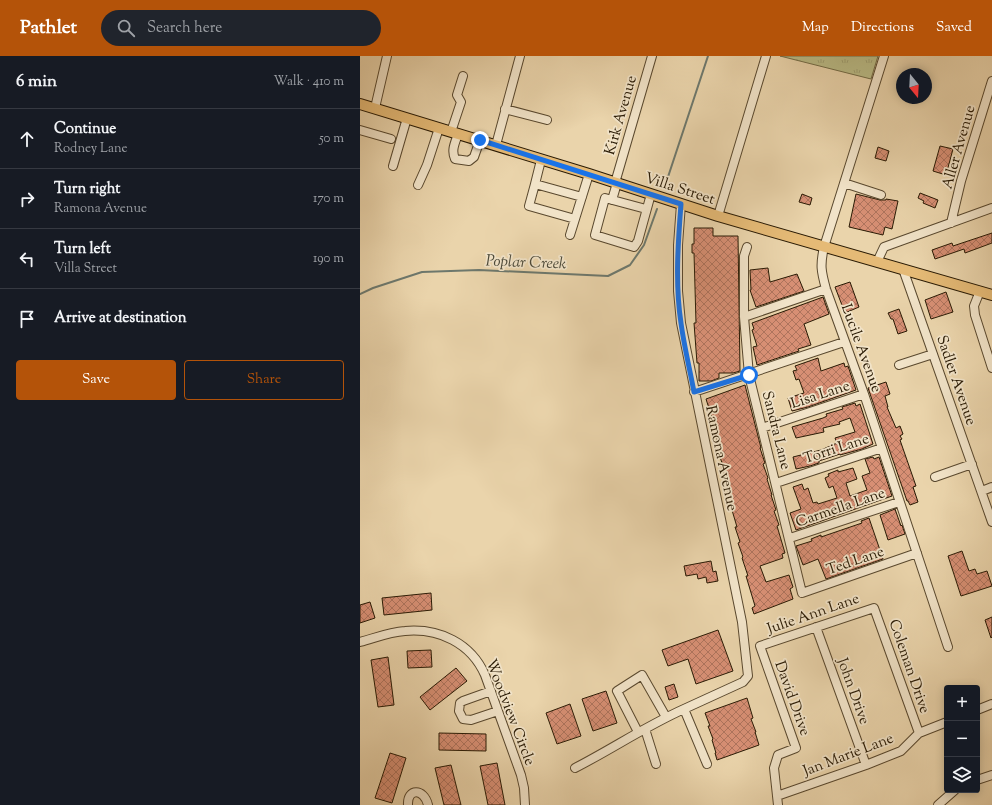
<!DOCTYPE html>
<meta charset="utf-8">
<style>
body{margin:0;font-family:"Sorts Mill Goudy",serif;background:#20242c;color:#f1f3f6}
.controls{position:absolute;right:12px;bottom:12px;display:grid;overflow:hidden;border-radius:4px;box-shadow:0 2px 10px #0003}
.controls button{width:36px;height:36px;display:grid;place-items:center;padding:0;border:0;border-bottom:1px solid #363941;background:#171b24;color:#f1f3f6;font:20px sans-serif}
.compass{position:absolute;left:536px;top:12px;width:36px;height:36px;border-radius:50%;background:#171b24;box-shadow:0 2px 10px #0003;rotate:162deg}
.stop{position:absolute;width:12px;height:12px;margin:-9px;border:3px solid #1a73e8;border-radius:50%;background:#fff}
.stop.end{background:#1a73e8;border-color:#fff;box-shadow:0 1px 4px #0008}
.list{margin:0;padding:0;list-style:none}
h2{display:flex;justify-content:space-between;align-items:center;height:52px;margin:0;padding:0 16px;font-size:17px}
h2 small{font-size:13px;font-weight:400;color:#9ea1a6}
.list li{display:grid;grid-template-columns:26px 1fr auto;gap:12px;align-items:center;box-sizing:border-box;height:60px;padding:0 16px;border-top:1px solid #363941}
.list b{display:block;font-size:15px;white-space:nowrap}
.list p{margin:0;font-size:13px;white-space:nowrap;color:#9ea1a6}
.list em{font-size:13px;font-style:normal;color:#9ea1a6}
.actions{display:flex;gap:8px;padding:12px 16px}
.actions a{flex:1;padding:9px 0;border:1px solid #b45309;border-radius:4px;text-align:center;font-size:14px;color:#b45309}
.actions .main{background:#b45309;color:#fff}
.icon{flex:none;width:22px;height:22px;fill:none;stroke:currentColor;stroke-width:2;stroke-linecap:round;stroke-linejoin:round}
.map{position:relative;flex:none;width:632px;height:749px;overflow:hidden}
header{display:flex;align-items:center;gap:24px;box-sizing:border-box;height:56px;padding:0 20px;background:#b45309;color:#fff}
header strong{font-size:19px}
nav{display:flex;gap:22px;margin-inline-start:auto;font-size:14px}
.search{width:280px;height:36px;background:#20242c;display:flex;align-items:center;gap:10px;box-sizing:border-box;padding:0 14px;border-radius:22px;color:#9ea1a6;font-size:15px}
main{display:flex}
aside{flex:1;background:#171b24}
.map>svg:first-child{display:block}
</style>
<header>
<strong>Pathlet</strong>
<div class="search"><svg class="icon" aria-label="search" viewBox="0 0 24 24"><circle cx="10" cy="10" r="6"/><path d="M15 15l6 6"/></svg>Search here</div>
<nav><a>Map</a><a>Directions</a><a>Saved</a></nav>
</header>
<main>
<aside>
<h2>6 min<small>Walk · 410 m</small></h2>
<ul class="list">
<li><svg class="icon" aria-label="ahead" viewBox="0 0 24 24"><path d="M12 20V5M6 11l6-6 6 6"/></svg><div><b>Continue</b><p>Rodney Lane</p></div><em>50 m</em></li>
<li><svg class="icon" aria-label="right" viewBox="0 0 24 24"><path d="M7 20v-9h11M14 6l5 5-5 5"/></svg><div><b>Turn right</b><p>Ramona Avenue</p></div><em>170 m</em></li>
<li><svg class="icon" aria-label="left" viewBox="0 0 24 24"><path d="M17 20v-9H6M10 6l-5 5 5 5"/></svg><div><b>Turn left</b><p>Villa Street</p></div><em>190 m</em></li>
<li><svg class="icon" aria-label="arrive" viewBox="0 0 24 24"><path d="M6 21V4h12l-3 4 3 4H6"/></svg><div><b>Arrive at destination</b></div></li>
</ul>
<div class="actions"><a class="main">Save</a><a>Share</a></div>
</aside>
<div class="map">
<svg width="632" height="749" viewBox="0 0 632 749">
<defs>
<pattern id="park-tufts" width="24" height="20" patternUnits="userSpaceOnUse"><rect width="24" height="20" fill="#babc87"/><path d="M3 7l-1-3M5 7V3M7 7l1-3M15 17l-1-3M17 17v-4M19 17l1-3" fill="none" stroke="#a0a173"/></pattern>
<pattern id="building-cross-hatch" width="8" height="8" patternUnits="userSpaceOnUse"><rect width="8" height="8" fill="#d78f74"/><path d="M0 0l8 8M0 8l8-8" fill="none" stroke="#ae745d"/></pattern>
</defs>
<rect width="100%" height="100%" fill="#ead4ab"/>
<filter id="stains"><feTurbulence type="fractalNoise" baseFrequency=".005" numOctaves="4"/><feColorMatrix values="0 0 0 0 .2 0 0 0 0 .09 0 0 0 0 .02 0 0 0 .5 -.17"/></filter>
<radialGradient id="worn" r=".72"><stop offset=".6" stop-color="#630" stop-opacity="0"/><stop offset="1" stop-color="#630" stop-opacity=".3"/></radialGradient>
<!-- park -->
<path fill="url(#park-tufts)" stroke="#726b46" d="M420 0H518L511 23Z"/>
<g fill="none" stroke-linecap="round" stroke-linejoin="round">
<!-- stream -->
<path stroke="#6d786d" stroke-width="2" d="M305 130 348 0
M0 238 13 232 62 216 119 214 248 220 270 209 284 189 297 153"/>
</g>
<!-- building -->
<path fill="url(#building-cross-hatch)" stroke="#291a04" d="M580 90 593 93 586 119 573 115Z
M518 91 529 95 526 105 515 102Z
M560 137 578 144 575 152 563 147 564 145 558 142Z
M442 138 452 142 450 149 439 146Z
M496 138 520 144H526V143L538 145 532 173 525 171 523 179 489 171Z
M334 172H353V180H378L380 315 373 317H359V322L351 325H339V307H337L334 267H336L334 197H332V188H334Z
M632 177V187L605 197 604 193 575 203 572 194 592 187 593 190Z
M408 212 410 226 437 218 444 235 396 251 390 234H391L390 214Z
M490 226 499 251 485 257 475 231Z
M586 236 593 256 571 263 565 244Z
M463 241 469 258 444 268 451 289 438 293 439 295 397 309 393 291 397 290 392 274 394 273 392 267Z
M539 253 547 275 538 278 533 263H531L528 257Z
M458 302 461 315 484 307 485 311 488 310 496 334 448 351 432 355 428 342 444 337 439 323 436 324 433 315 437 314 435 310Z
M526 326 530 338 525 340 528 351H527L536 372 540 370 543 378 540 380 542 383 540 384 556 430 553 431 558 446 550 449 548 445H547L508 332Z
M385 329 401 392H400L405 407 403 408 408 422 407 423 412 439H411L416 454 414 455 419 469 417 470 425 497 422 498 423 502 400 510 406 526 429 519 433 531 430 533 433 543 394 558 392 552 395 550 386 520H388L382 502 383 501 378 487 380 486 375 471H377L369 444 371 443 364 425 366 424 361 410H363L358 395 360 394 352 365H353L346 343Z
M495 347 496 350 500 348 513 388 502 393 480 399V398L459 405V407L450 410 436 413 433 401 461 394 477 387 475 382 495 376 490 362 479 366 480 368 463 372 464 376 436 382 432 371 463 362 467 360 466 358 483 353 482 351Z
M513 401 514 403 519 401 532 440 436 474 430 457 441 453 433 431 442 428 444 434 448 432 453 447 457 446 458 448 477 442 473 430 469 432 465 422 469 420 468 418 478 414V416L493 412 497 423 486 427 490 440 507 434 502 420 510 417 505 403Z
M535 453 541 470 542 469 545 478 528 484 520 459Z
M509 462 523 503 466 523 458 503 443 509 436 490 452 485 451 483 461 479V481L502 467 501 465Z
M602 495 609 515 615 513 617 518 627 515 632 530 601 540 588 500Z
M351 505 353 516 356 515 358 525 347 527 346 521 338 523 337 518 326 520 324 510Z
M71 537 72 554 24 559 22 542Z
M10 546 15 562 0 567V549Z
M632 561V581L631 582 625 564Z
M358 574 373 615 336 628 328 603 308 610 302 594Z
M71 594 72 611 48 612 47 595Z
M28 601 34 649 18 651 11 604Z
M96 612 107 625 70 654 60 641Z
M314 628 318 641 309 644 305 631Z
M246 635 257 667 233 675 222 643Z
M387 642 393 662 391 663 396 676H395L399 689 357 704 355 697H356L352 684 353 683 348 670H350L345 657Z
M210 648 221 680 197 688 186 657Z
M79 677 126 678V695L79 694Z
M30 697 46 702 32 747 15 742Z
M137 707 145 749H128L120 710Z
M91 709 101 749H84L75 712Z"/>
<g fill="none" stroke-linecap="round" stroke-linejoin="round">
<!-- minor casing -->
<g stroke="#59482e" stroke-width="10">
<path id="minor" d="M524 0 464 191C460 209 461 215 466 233L504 338 588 591
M15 52 27 0
M145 53 187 64
M0 74 31 83
M91 76 101 46 97 39 103 20
M98 78C95 87 91 94 95 103L109 105 114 101 120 84
M136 89 160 0
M33 110 47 62
M255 127 292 0
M484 127 521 139
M175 128 181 104
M58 129 67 109 79 72
M252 144 257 127
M321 148 318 189V235L321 267 382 566 388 620 383 626 324 653 347 708
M286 153 245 142 235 179 274 191 278 185 291 138
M358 160 406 0
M215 163 169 150 175 128 222 141
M591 167 601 125 632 25
M210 179 229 118
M387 191 384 200V261L389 319 442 537 557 497
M517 206 524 191 632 152
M543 213 632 466
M620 235 614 250 615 259 632 312
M384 261 466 233
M539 309 573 298
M334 336 484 286
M402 372 504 338
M575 421 612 408
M416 427 522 392
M622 435 632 431
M430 482 539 446
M456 571 506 709
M0 586C15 582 29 576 45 575 79 572 111 587 125 619L161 719 164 732 165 749
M131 635 103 645 100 647 99 655 103 663 111 664 138 655
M617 654 632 648
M285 673 296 708
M278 676 257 635 282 619 306 661
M215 712C252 693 286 670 324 653
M617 724 632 719
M417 740 506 709 541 695 559 677 587 666
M48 749C47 732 64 732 68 749
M418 749 414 712 418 699 436 692 400 590 514 552 559 677
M578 749 595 734"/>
</g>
<!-- major casing -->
<g stroke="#291a04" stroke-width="12">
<path id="major" d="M0 48 229 118 358 160 632 239"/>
</g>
<!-- minor -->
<use href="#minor" stroke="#f1e3c8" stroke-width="8"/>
<!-- major -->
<use href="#major" stroke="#e5ba76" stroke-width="10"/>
</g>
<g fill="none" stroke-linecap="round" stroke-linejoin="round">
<!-- route -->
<path stroke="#1a73e8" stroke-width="5" d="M120 84 321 148C318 187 315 228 321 267 324 290 330 314 334 336L389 319"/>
</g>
<g text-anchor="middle" stroke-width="3.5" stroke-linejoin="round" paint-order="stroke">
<!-- street labels -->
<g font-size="15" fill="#291a04" stroke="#f1e3c8">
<text transform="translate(260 59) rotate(-74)" y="5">Kirk Avenue</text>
<text transform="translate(598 91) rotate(-74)" y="5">Aller Avenue</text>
<text transform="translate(320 132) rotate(18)" y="5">Villa Street</text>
<text transform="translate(502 292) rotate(70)" y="5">Lucile Avenue</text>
<text transform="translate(597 324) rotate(71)" y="5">Sadler Avenue</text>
<text transform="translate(460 338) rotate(-18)" y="5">Lisa Lane</text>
<text transform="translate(417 374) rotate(76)" y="5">Sandra Lane</text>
<text transform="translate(476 392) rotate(-18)" y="5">Torri Lane</text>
<text transform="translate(362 402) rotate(78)" y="5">Ramona Avenue</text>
<text transform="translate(480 451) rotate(-19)" y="5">Carmella Lane</text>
<text transform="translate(495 504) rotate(-19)" y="5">Ted Lane</text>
<text transform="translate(453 557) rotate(-19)" y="5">Julie Ann Lane</text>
<text transform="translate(550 610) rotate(71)" y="5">Coleman Drive</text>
<text transform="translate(494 635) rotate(70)" y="5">John Drive</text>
<text transform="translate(433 642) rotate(70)" y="5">David Drive</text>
<text transform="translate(151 656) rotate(69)" y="5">Woodview Circle</text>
<text transform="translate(488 698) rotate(-21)" y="5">Jan Marie Lane</text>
</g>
<!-- water labels -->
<g font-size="16" font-style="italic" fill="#4b4939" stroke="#f1e3c8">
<text transform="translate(166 205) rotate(2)" y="6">Poplar Creek</text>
</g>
</g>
<rect width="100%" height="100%" filter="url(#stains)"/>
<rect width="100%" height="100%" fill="url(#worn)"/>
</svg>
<div class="controls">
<button>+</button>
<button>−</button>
<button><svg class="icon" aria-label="layers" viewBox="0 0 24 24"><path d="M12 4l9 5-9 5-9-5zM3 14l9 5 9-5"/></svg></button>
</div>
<svg class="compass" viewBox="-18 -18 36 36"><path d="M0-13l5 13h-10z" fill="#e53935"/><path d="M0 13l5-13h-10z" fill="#9ea1a6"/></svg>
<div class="stop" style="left:389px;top:319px"></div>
<div class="stop end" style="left:120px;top:84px"></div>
</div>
</main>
